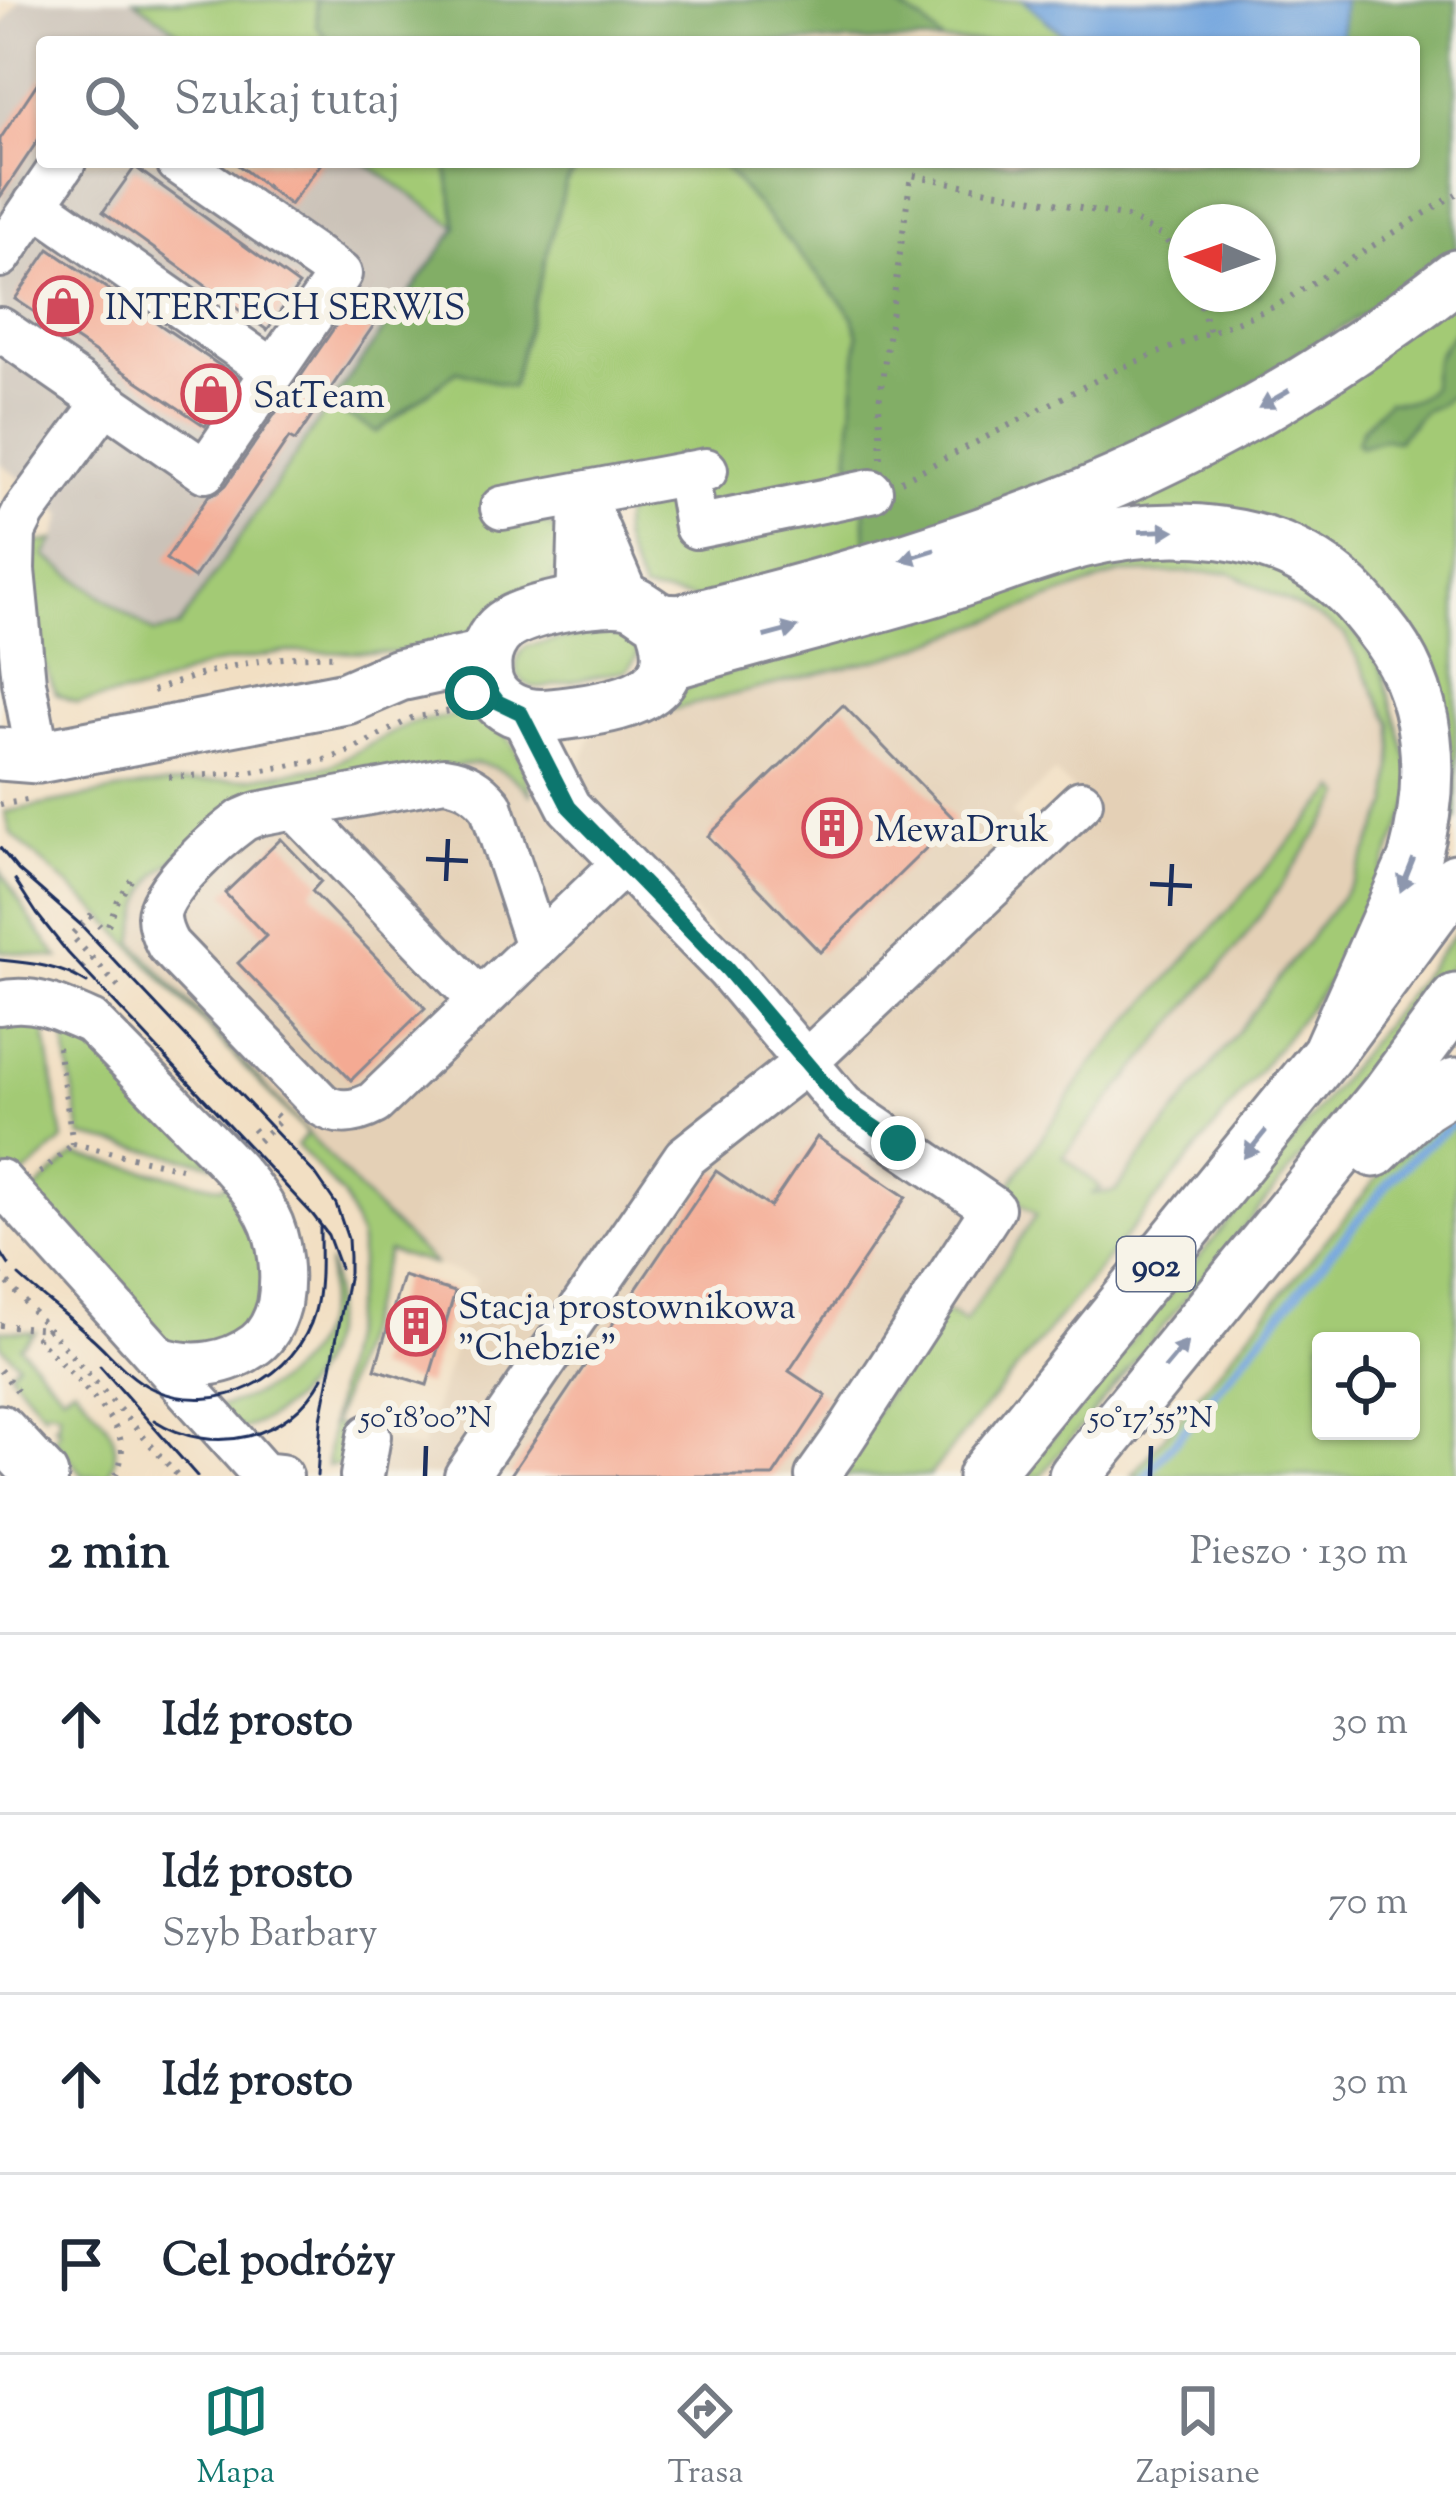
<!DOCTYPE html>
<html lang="pl">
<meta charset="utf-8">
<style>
body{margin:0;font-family:"Sorts Mill Goudy",serif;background:#f2f2f3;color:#1f2937}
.controls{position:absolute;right:36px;bottom:36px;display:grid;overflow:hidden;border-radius:12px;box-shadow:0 3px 9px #0004}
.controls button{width:108px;height:108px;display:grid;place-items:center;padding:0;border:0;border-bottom:3px solid #e0e1e3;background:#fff;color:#1f2937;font:60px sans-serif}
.compass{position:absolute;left:1168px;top:204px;width:108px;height:108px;border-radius:50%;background:#fff;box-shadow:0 3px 9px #0004;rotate:272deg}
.stop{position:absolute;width:36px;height:36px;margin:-27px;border:9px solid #0f766e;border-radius:50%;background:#fff}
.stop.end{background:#0f766e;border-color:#fff;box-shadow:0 3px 12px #0008}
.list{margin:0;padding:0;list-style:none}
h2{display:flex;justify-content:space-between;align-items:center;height:156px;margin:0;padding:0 48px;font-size:51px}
h2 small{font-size:39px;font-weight:400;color:#747a83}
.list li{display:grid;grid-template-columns:78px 1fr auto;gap:36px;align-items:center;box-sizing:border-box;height:180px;padding:0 48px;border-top:3px solid #e0e1e3}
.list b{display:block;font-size:45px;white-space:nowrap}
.list p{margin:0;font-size:39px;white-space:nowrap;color:#747a83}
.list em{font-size:39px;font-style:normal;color:#747a83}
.icon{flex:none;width:66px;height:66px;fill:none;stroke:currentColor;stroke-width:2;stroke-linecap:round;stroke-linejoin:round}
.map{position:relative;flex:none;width:1456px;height:1476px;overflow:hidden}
.search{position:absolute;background:#fff;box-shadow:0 3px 9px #0004;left:36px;right:36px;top:36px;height:132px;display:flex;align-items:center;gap:30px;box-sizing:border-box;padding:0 42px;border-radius:12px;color:#747a83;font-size:45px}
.sheet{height:876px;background:#fff}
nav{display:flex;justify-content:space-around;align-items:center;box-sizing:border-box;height:168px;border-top:3px solid #e0e1e3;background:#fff;font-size:33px;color:#747a83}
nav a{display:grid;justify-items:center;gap:6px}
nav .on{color:#0f766e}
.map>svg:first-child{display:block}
</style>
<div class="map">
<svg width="1456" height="1476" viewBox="0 0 1456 1476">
<rect width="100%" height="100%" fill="#f7f3e8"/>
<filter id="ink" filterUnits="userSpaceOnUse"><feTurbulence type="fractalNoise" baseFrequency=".00833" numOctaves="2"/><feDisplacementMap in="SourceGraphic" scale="24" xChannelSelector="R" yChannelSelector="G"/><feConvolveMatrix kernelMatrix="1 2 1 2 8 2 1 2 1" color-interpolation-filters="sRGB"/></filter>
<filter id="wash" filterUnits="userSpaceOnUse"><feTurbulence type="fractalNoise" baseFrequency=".004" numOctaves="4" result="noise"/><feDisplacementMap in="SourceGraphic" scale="48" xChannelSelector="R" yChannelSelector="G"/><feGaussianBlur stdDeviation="2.7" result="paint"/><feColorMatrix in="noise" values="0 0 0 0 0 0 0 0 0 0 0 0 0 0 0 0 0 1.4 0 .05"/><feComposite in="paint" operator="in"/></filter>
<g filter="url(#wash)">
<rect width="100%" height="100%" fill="#f2dfc3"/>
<!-- built -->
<path fill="#e4d0b6" d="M1229 572 1325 621 1345 635 1391 723 1393 746 1389 804 1353 882 1114 1192 1085 1195 856 1476H373L383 1440 421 1450 476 1279 436 1265 374 1206 133 942 144 895 158 873 249 797 476 763 493 765 514 776 813 1075 1090 806 1054 772 1011 814 1027 829 822 1024 798 1025 584 794 583 763 589 740 600 729 612 724 899 654 1120 573Z"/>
<!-- industrial -->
<path fill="#cbc2b8" d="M20 0H134L193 42H42V162H364L457 227 329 406 178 628 155 633 45 555 53 543 63 516 38 491 0 463V28Z"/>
<!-- green -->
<path fill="#a3ca75" stroke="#5f7c6a" stroke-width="3" fill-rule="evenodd" d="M134 0H316L317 26 329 42H193Z
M888 0H1023L1072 42H943L922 21Z
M364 162H446L457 227Z
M581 162H720L853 316 858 335 849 457 865 513 866 558 701 600 643 591C631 561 610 534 630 505L534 521 548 524 560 534V569L549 583 468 635 397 653 288 652 209 665 144 691 77 703 56 694 45 665 34 667 30 596 34 543 54 540 45 556 154 633 178 628 329 406 377 432 457 371 566 182Z
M1456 294V819L1446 829V759L1282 531 684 633Z
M1131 547 1269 558 1371 636 1417 789 1341 967 1200 1146 929 1476H833L940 1314 951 1313 965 1322 1036 1215C1026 1205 1009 1200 1011 1183L1091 1065 1337 789 1343 795 1336 807 1243 940 1063 1156 1101 1188 1091 1194 1115 1191 1353 882 1389 804 1393 746 1391 723 1345 635 1325 621 1229 572 1120 573 899 654 646 716 674 689Z
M616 628C633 631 639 641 637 657L627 670 543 688C516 688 508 664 526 646Z
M466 713C514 729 519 751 532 796 515 777 502 767 476 763L249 797 158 873C142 894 138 917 134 943L374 1206 436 1265 388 1251 333 1424 362 1433 345 1465 327 1466 331 1425 360 1267V1237L344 1197 297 1145 307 1134 107 920 11 834 5 812 143 786 241 779 329 766 410 723Z
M0 870 36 928 59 958 0 951Z
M1456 932V960L1355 1091 1041 1476H1021L1284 1153Z
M0 1015 50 1016 45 1032 63 1140 15 1183 0 1165Z
M68 1023 216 1165 81 1136 64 1036Z
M1456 1106V1476H1132L1387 1166ZM1321 1341H1411V1431H1321Z
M74 1155 222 1187 230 1180 274 1275 251 1335 173 1351 28 1197Z
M329 1262C346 1334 311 1412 237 1430L216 1407C268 1395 314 1366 325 1311 329 1295 328 1278 329 1262Z
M0 1330 35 1332 20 1346 62 1394 74 1386C98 1414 130 1438 108 1476H83L54 1438 60 1432 54 1425H58L59 1411 46 1409 44 1414 11 1374 10 1370 18 1363 0 1345Z"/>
<!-- forest -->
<path fill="#82ae66" stroke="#4e6e62" stroke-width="3" fill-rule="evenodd" d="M316 0H888L922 21 943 42H329L317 26Z
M1343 0H1456V256L1160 443 866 558 865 513 849 457 858 335 853 316 720 162H1414V42H1341ZM1186 222H1258V294H1186Z
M446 162H581L566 182 512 387 457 371 377 432 329 406 457 228Z
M1456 330V397L1450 396 1437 406 1424 411 1397 441 1384 439 1360 447 1357 443 1362 429 1388 401C1409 404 1418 401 1432 387 1430 363 1441 348 1456 330Z"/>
<!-- water -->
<path fill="#72a5de" stroke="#466a9e" stroke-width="3" d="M1023 0H1343L1341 42H1072Z"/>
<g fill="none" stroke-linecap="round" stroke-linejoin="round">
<!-- stream -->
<path stroke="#72a5de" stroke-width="9" d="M1146 1476 1392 1179 1422 1148 1456 1121"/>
</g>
<g id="blocks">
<!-- building -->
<path fill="#f4aa93" d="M42 76V134L0 197V139Z
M234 162H322L290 205Z
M135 167 299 285 267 330 103 212Z
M49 249 238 378 205 426 15 299Z
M354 299 380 316 295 441 289 438 194 578 166 559 209 495 217 493 226 485Z
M843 705 955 820 820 952 708 836Z
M281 839 321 881 312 891 425 1008 351 1080 238 963 266 936 225 893Z
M817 1137 906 1197 789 1371 826 1396 773 1476H510L716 1171 770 1207Z
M403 1276 455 1292 427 1385 375 1369Z"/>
</g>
</g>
<g filter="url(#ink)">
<use href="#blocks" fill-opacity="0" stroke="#868790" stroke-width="3"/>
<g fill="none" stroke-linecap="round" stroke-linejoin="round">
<!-- minor casing -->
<g stroke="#868790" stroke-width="48">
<path id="minor" d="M35 204 273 371
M0 256 64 162
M0 329 205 471 340 274 178 162
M687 473 696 527 871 491
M582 493 629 602
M502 508 706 470
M578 604 581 506
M521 713 569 807 727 969 843 1106 993 1208 839 1445 817 1476
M38 757 24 682 13 570 14 532 24 512 105 402
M294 807 480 1001
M537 946 491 806C478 790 465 782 444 779L257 814 243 820C220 837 160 888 159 916 159 927 163 936 168 945L321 1104C338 1116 357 1112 374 1103L624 863
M0 1003C32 995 62 1009 91 1022 124 1055 156 1088 189 1122 216 1150 249 1179 267 1214 281 1240 284 1276 279 1305 275 1320 269 1334 256 1344 228 1365 191 1370 159 1358
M0 1181 263 1474 281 1476
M362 1476 369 1436
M466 1476 685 1157 806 1062 1081 802"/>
</g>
<!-- major casing -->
<g stroke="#868790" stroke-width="57">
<path id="major" d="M660 619C690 690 633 704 576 712 554 715 534 719 513 710 494 701 485 687 485 667 484 652 492 635 504 626 526 609 602 595 629 601 642 605 649 615 661 619 666 621 673 620 679 621 806 590 932 555 1054 507 1198 451 1334 371 1456 276
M669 664C753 639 839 618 924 593 977 577 1028 556 1081 542 1170 520 1278 524 1348 591 1359 602 1369 614 1378 626 1433 692 1436 780 1414 860L1328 1053
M0 754 38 757 346 698 399 675 485 657
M1374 1151 1421 1106 1456 1084
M0 1431 42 1476
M984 1476 1328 1053 1456 880
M1075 1476 1389 1091 1456 1000"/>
</g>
<!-- path -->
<path stroke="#868790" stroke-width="6" stroke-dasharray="3 9" stroke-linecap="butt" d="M1196 294 1210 332
M881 458 879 402 911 175 1127 217 1163 236 1186 268
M901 481 1118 369 1276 306 1456 194
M153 691C215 667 273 654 339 656
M169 777 246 773 329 759 352 750 412 718 456 710
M0 805 32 799
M108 925 118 900 133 877
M92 958 122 991
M74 977 92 958 71 935 90 916 100 926
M58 1047 73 1144
M253 1129 261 1138
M258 1141 281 1120 272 1111
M73 1144 181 1168
M40 1173 73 1144
M0 1274 178 1476
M0 1325 48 1329
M48 1329 37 1338C59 1362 111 1410 120 1438 124 1452 121 1464 115 1476
M0 1370 21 1395"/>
<!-- minor -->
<use href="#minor" stroke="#fff" stroke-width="42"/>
<!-- major -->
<use href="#major" stroke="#fff" stroke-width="51"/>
<!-- tram -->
<path stroke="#1b2f5e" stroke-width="3" d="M0 848 18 870 81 925 316 1175 336 1204 348 1239 349 1257V1273L321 1419 317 1476
M15 880 37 914 68 953 313 1215 328 1235 340 1268
M0 960C32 963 60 966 87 983
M0 1251 9 1265
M19 1276C42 1297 67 1315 90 1336 111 1354 127 1377 153 1389 218 1418 297 1378 315 1311 322 1286 320 1255 320 1228
M100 1366 197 1476
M154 1420C213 1458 290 1439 323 1377"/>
</g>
<!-- one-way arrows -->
<defs><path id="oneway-solid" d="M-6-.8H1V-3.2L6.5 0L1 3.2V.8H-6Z" transform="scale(3)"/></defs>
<g fill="#8d97ae">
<use href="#oneway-solid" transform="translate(1274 399) rotate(150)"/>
<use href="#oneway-solid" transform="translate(1157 531) rotate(-2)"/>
<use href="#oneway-solid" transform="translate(918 555) rotate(163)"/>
<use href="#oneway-solid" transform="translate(781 632) rotate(-15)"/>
<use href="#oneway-solid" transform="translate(1407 875) rotate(112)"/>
<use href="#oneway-solid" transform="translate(1255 1144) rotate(129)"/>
<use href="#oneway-solid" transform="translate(1176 1355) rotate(-50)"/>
</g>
</g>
<g fill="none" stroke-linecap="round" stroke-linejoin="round" filter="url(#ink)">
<!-- route -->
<path stroke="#0f766e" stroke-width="15" d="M472 693 489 690 498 702 521 713 569 807 727 969 843 1106 898 1143"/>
</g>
<!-- ticks -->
<path fill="none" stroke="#1b2f5e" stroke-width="4.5" d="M426 859 468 861M446 881 448 839M1150 884 1192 886M1170 906 1172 864M425 1476 426 1446M1150 1476 1151 1446"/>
<!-- icons -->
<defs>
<g id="shop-ring" transform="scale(3)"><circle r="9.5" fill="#f7f3e8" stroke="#d1495b" stroke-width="1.5"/><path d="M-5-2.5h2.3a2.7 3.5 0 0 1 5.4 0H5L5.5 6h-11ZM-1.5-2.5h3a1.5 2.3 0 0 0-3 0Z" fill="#d1495b"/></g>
<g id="building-ring" transform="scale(3)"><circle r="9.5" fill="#f7f3e8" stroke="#d1495b" stroke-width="1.5"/><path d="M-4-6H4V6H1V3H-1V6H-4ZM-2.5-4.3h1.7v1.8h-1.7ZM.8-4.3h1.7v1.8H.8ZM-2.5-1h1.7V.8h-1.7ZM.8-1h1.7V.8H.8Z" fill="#d1495b"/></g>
</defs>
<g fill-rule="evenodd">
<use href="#shop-ring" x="63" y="306"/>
<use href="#shop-ring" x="211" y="394"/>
<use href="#building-ring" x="832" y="828"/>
<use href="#building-ring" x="416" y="1326"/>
</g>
<g text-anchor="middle" stroke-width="12" stroke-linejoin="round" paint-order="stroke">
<!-- shield labels -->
<rect fill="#f7f3e8" stroke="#5d6a87" stroke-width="3" x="1117" y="1237" width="78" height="54" rx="9"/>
<g font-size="33" font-weight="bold" fill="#1b2f5e">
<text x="1156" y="1276">902</text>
</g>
<!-- poi labels -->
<g font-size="36" fill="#1b2f5e" stroke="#f7f3e8" text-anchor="start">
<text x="105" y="319">INTERTECH SERWIS</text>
<text x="253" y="407">SatTeam</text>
<text x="874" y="841">MewaDruk</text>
<text x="458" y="1318">Stacja prostownikowa<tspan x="458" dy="41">"Chebzie"</tspan></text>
</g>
</g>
<g font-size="30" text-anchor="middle" fill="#1b2f5e" stroke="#f7f3e8" stroke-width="12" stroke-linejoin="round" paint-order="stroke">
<text x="426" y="1427">50°18'00"N</text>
<text x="1151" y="1427">50°17'55"N</text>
</g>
</svg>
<div class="controls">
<button><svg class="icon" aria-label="locate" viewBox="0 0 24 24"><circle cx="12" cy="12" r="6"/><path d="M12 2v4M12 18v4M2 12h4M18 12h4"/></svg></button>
</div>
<svg class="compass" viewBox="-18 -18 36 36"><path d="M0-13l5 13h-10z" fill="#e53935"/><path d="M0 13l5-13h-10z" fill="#747a83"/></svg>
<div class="stop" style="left:472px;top:693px"></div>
<div class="stop end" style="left:898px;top:1143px"></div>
<div class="search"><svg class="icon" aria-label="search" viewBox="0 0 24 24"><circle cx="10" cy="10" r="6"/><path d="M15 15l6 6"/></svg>Szukaj tutaj</div>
</div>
<section class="sheet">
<h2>2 min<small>Pieszo · 130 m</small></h2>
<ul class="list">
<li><svg class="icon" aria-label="ahead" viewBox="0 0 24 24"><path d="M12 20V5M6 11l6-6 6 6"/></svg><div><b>Idź prosto</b></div><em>30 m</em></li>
<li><svg class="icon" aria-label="ahead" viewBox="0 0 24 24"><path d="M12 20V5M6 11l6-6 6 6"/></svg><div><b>Idź prosto</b><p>Szyb Barbary</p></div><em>70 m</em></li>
<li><svg class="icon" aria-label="ahead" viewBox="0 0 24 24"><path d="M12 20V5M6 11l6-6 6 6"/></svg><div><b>Idź prosto</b></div><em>30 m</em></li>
<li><svg class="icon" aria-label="arrive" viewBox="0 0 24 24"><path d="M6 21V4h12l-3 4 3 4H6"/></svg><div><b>Cel podróży</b></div></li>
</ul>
</section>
<nav>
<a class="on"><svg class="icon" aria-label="map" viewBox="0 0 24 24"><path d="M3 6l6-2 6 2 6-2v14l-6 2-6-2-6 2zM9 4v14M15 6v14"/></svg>Mapa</a>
<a><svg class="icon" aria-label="directions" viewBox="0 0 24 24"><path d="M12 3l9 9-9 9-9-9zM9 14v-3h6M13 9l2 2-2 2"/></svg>Trasa</a>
<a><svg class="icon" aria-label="saved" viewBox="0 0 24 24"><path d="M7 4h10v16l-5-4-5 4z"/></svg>Zapisane</a>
</nav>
